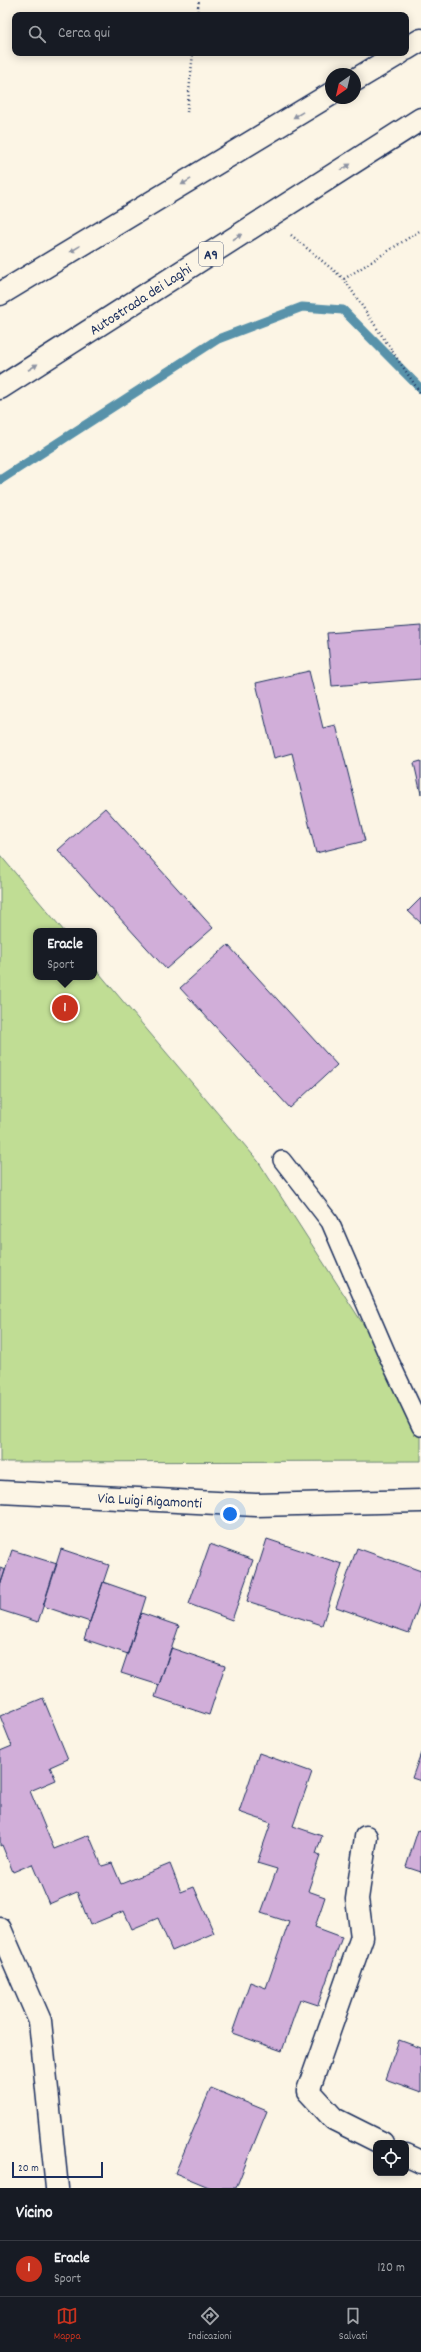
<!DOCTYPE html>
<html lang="it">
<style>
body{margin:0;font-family:Dekko,sans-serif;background:#242831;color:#f1f3f6}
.controls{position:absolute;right:12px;bottom:12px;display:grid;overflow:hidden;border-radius:8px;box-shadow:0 2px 10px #0003}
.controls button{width:36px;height:36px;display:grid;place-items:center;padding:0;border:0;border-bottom:1px solid #363941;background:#171b24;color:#f1f3f6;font:20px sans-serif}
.compass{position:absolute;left:325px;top:68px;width:36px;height:36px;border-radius:50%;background:#171b24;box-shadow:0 2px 10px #0003;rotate:214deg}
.scale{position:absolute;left:12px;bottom:10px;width:91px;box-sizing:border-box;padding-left:4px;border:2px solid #1b2f5e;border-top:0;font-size:11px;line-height:14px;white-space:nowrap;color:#1b2f5e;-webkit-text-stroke:3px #fcf5e5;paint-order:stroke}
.you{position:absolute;left:230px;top:1514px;width:14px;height:14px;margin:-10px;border:3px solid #fff;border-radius:50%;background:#1a73e8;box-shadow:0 0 0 6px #1a73e833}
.badge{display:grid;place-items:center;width:26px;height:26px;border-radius:50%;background:#c8321e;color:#fff;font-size:13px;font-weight:700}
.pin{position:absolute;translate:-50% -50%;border:2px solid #fff;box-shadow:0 1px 4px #0006}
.popup{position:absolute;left:33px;top:928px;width:64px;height:52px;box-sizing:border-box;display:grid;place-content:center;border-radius:8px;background:#171b24;filter:drop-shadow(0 1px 3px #0005);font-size:13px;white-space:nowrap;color:#9ea1a6}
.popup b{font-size:15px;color:#f1f3f6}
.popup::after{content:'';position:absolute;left:50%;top:100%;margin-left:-8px;border:8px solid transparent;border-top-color:#171b24}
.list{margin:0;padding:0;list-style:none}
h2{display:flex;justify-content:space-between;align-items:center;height:52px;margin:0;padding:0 16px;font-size:17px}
h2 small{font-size:13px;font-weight:400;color:#9ea1a6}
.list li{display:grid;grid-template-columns:26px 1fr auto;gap:12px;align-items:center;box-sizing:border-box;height:56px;padding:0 16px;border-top:1px solid #363941}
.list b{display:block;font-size:15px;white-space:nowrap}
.list p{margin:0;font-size:13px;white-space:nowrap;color:#9ea1a6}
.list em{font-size:13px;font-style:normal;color:#9ea1a6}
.icon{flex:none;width:22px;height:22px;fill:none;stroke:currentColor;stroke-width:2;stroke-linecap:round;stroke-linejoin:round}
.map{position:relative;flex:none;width:421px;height:2188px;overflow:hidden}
.search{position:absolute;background:#171b24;box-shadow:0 2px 10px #0003;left:12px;right:12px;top:12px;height:44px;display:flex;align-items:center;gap:10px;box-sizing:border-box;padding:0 14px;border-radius:8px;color:#9ea1a6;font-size:15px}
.sheet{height:108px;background:#171b24}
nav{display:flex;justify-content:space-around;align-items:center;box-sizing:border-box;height:56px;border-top:1px solid #363941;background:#171b24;font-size:11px;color:#9ea1a6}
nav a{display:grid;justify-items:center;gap:2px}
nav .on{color:#c8321e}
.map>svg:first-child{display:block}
</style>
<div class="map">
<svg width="421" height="2188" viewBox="0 0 421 2188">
<rect width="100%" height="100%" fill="#fcf5e5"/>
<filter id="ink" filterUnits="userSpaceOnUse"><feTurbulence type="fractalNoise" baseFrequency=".025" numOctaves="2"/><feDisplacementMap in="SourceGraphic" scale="8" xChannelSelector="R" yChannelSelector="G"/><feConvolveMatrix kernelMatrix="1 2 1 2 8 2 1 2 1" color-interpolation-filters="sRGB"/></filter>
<g filter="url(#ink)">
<!-- green -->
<path fill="#c0dd94" stroke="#6e8679" d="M0 855 64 931H36V977H94V967L258 1161 421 1414V1461L0 1462Z"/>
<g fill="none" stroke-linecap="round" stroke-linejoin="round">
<!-- stream -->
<path stroke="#5992aa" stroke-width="9" d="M0 480 218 339 302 307 343 310 421 389"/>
</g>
<!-- building -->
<path fill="#d1aed9" stroke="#1b2f5e" d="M421 626V679L332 686 327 633Z
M309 671 323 728 336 725 365 841 316 853 292 753 274 758 256 683Z
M421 761V794L414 763Z
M105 808 213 928 166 969 58 850Z
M421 898V923L408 911Z
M228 945 337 1065 290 1108 180 988Z
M267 1539 342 1564 322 1625 247 1601Z
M210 1544 253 1560 232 1620 189 1604Z
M357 1548 421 1571V1599L409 1633 336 1607Z
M61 1549 109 1565 90 1622 43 1606Z
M12 1550 57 1564 38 1622 0 1610V1586Z
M0 1568 5 1570 0 1586Z
M103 1582 146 1597 128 1654 84 1639Z
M141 1613 179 1626 159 1685 121 1673Z
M171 1648 225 1666 209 1715 155 1697Z
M43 1698 68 1759 50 1767 56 1780 30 1791 54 1849 89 1835 102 1866 112 1863 121 1884 170 1864 181 1892 194 1887 214 1933 172 1951 158 1918 132 1929 124 1911 90 1925 77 1892 49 1904 32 1864 13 1872 2 1845 0 1846V1751L12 1746 0 1716Z
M259 1753 312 1772 293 1826 322 1836 316 1854 320 1856 308 1891 325 1897 315 1927 342 1937 318 2005 300 1999 282 2051 232 2033 250 1982 266 1988 289 1922 261 1913 277 1869 257 1863 271 1823 239 1812Z
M421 1753V1781L412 1778Z
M418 1830 421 1831V1872L406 1867Z
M399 2040 421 2048V2092L385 2079Z
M211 2088 267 2111 236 2188H211L175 2173Z"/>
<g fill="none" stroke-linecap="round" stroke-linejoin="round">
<!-- lane casing -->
<g stroke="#1b2f5e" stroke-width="20">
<path id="lane" d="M282 1160 330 1222 390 1361 421 1427"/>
</g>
<!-- street casing -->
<g stroke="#1b2f5e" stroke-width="25">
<path id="street" d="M0 1492 256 1505 421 1501
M366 1837 357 1899 362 1937 308 2091 334 2119 382 2143
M0 1929 40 2021 57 2188
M406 2155 421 2162"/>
</g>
<!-- highway casing -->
<g stroke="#1b2f5e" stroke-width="25">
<path id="highway" d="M406 49 421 40
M355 80 400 53
M0 294 331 94
M0 388 421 119"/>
</g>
<!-- path -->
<path stroke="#1b2f5e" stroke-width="2.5" stroke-dasharray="1 3" stroke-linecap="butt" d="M197 15 199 0
M187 112 193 53
M291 235 344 279 421 394
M344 279 421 230"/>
<!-- lane -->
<use href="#lane" stroke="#fcf5e5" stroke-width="17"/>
<!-- street -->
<use href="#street" stroke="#fcf5e5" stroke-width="22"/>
<!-- highway -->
<use href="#highway" stroke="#fcf5e5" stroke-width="22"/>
</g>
<!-- one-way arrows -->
<defs><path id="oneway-solid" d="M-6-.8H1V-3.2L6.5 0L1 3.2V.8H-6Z"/></defs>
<g fill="#8c92a2">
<use href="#oneway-solid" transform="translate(298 115) rotate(149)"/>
<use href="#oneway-solid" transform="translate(346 167) rotate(-33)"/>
<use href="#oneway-solid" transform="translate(186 182) rotate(149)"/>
<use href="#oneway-solid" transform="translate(237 237) rotate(-33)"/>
<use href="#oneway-solid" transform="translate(75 249) rotate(149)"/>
<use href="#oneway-solid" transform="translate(33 367) rotate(-33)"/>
</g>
</g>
<g text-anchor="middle" stroke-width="4" stroke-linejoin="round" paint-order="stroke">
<!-- shield labels -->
<rect fill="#fcf5e5" stroke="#5e6a86" stroke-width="1" x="199" y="242" width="24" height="24" rx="3"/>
<g font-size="14" font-weight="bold" fill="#1b2f5e">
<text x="211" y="259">A9</text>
</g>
<!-- street labels -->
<g font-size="15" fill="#1b2f5e" stroke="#fcf5e5">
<text transform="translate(140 299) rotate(-33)" y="5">Autostrada dei Laghi</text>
<text transform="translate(150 1500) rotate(3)" y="5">Via Luigi Rigamonti</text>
</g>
</g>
</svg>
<div class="controls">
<button><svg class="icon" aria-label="locate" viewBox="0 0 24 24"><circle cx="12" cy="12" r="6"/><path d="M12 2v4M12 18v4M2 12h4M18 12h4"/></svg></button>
</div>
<svg class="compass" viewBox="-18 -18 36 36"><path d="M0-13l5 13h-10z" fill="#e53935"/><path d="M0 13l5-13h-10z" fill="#9ea1a6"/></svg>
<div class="scale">20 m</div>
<div class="you"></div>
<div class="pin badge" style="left:65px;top:1008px">1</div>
<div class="popup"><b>Eracle</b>Sport</div>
<div class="search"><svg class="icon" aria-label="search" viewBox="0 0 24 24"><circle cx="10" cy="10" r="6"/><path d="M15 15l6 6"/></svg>Cerca qui</div>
</div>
<section class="sheet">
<h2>Vicino<small></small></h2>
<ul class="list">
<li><span class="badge">1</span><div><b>Eracle</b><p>Sport</p></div><em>120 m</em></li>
</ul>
</section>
<nav>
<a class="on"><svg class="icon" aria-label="map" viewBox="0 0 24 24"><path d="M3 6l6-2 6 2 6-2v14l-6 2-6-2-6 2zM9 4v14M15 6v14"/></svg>Mappa</a>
<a><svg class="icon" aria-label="directions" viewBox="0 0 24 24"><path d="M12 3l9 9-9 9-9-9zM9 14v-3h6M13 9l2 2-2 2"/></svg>Indicazioni</a>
<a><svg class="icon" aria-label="saved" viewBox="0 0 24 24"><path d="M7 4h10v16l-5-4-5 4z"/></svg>Salvati</a>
</nav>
